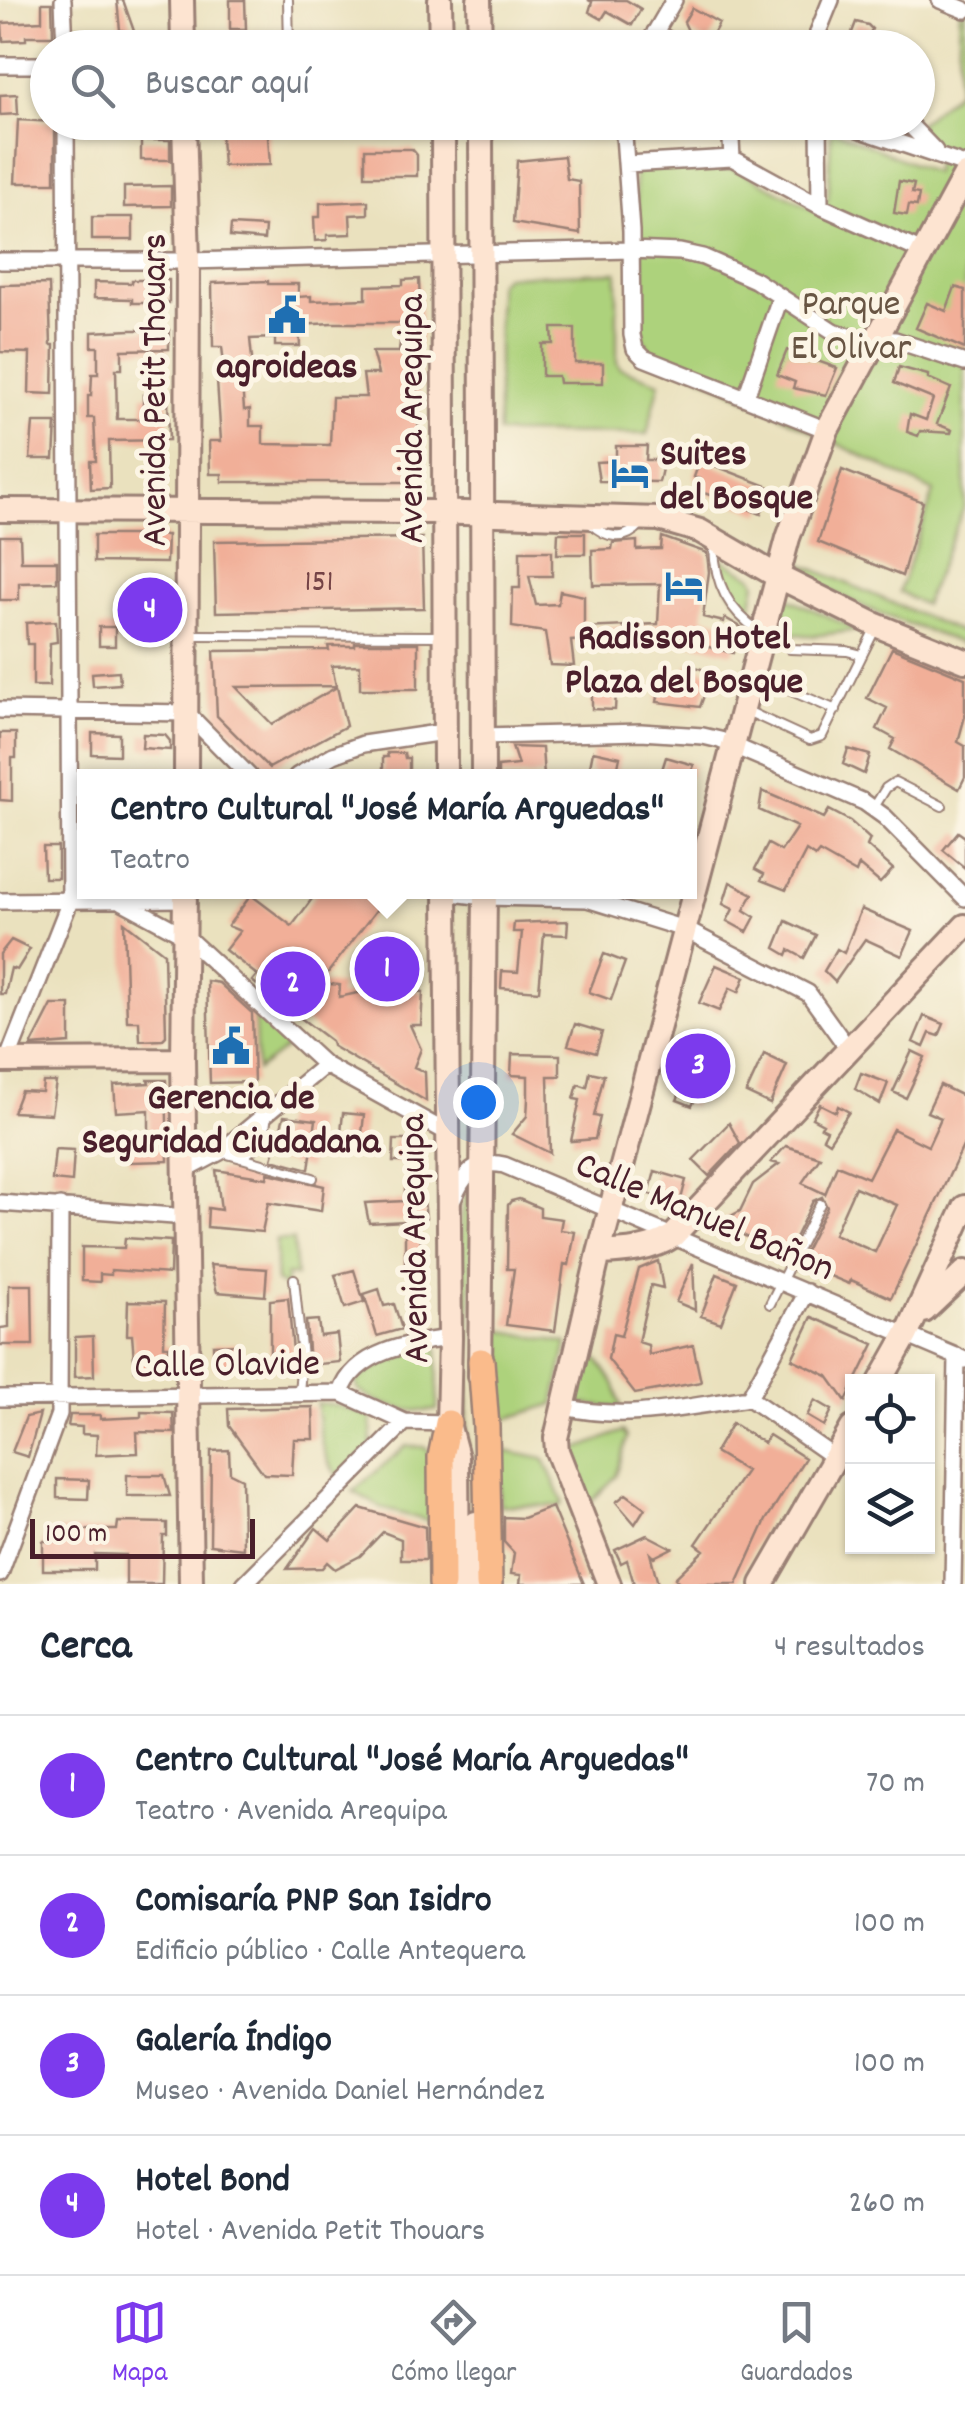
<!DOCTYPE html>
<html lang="es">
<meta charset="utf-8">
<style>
body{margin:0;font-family:Dekko,sans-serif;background:#f6f6f7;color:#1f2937}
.controls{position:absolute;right:30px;bottom:30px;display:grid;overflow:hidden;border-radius:0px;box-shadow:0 2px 8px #0004}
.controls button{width:90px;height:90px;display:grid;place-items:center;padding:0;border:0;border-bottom:2px solid #e0e1e3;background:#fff;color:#1f2937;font:50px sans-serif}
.scale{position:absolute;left:30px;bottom:25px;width:225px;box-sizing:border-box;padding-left:10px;border:5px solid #4a1f2b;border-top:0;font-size:28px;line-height:35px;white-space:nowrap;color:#4a1f2b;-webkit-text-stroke:8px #fcf5e5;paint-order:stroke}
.you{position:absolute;left:478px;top:1102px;width:35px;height:35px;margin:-25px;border:8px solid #fff;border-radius:50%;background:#1a73e8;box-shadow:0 0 0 15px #1a73e833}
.badge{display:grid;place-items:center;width:65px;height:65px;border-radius:50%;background:#7c3aed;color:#fff;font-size:32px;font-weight:700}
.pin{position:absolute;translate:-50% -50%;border:5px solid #fff;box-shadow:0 2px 10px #0006}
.popup{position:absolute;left:77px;top:769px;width:620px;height:130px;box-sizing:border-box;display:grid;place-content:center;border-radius:0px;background:#fff;filter:drop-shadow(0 2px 8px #0005);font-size:32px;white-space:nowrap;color:#747a83}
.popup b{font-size:38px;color:#1f2937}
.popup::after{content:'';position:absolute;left:50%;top:100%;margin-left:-20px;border:20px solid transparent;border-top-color:#fff}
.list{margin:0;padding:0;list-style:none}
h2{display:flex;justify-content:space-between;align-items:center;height:130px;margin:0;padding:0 40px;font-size:42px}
h2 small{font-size:32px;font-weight:400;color:#747a83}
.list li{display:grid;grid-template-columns:65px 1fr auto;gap:30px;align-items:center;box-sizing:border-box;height:140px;padding:0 40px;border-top:2px solid #e0e1e3}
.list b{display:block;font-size:38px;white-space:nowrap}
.list p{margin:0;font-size:32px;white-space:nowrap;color:#747a83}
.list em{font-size:32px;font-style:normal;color:#747a83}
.icon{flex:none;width:55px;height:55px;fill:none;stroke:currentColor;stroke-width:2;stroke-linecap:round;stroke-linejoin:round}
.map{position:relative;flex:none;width:965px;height:1584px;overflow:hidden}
.search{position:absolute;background:#fff;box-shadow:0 2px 8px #0004;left:30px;right:30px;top:30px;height:110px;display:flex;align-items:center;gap:25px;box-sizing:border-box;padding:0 35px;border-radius:55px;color:#747a83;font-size:38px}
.sheet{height:690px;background:#fff}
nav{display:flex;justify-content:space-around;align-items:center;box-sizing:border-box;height:140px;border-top:2px solid #e0e1e3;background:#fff;font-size:28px;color:#747a83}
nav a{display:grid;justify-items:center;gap:5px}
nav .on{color:#7c3aed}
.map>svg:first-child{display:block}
</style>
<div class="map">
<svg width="965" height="1584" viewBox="0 0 965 1584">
<rect width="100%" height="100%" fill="#fcf5e5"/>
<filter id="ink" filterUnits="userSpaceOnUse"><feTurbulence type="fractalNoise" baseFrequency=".01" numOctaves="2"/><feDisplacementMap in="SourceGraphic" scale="20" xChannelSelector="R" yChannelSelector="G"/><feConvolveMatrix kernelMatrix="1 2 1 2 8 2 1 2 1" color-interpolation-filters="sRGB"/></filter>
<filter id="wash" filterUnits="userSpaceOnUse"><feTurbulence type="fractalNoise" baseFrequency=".0048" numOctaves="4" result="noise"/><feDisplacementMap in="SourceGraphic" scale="40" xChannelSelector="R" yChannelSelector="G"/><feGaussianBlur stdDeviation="2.25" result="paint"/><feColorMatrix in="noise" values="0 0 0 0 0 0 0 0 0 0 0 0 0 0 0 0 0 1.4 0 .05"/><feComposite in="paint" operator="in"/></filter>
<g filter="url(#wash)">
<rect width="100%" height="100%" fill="#eae1be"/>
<!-- green -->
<path fill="#add27c" stroke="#7c7854" stroke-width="2.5" d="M945 0H965V505L924 605 899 592 934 492 650 350 640 332V253L634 164 737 169 820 213 828 199 831 129 934 173 935 155 917 125 957 91 960 7Z
M617 272V363L620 368 660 382 647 434 498 433V283L505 276Z
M788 558 965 634 963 644 878 613 783 570Z
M721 559 753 577 756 583 750 616 728 587Z
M784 597 788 598 858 630 813 636 777 632Z
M254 1007 293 1043 257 1070Z
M474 1188 466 1466 461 1221 465 1197Z
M276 1240H293L296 1276 286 1275V1287L276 1281Z
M499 1330 567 1343 554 1404 500 1421Z
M432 1346 438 1349 437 1410C413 1414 377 1405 358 1390L356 1381C378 1363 405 1354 432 1346Z
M588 1357 597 1359 615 1385 621 1408 580 1404 577 1400Z
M317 1403 336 1405 371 1417 372 1450 341 1479C320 1460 319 1429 317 1403Z
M623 1431 627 1437 616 1476 587 1506 569 1456 573 1451Z
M406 1446 424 1447 432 1455V1522L384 1509 353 1491Z
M499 1450 544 1459 563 1502 560 1506 500 1505Z"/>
<g id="blocks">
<!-- building -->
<path fill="#f1af98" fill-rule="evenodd" d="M117 0H123L135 34 120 30Z
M230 0H245L246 29H230Z
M588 0H626L641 9 632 25 607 11 602 19 589 12 592 2Z
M42 3H52L53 36H26V40L3 41 2 23 42 21Z
M692 8 719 23 708 43 688 31 684 22Z
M856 22 868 25 872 29 870 33 883 37 878 48H857L848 43Z
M17 94 18 114 0 115V95Z
M18 120 55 122V183H15Z
M267 122 270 165 223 166 220 123Z
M141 140H170V160H141Z
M365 149H412L417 155V176H365Z
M564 156 567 179 579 181 580 234 513 223 517 161Z
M899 181 914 184 912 193 919 194 917 206 909 205 907 215 894 213Z
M171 186V206L124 207V187Z
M368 201V214L350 215 351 234 327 235V240L315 241 314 217H320V203Z
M92 217H133V240H92Z
M231 225 265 227 264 240 230 237Z
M419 279 421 335 412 374 422 376V388L418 387 419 482H222V474H210L209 441H221L217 381 226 380 222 347H213L212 283 268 281V284H298V297L311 296V301L366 299V286L403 285V280ZM332 323H402L399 352H372L378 374H363L366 397H332L330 445 263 444V426H250V409L244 410 241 369 253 368 250 339 275 338V346H300L299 325Z
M132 280H169V303H132V299L94 298V282L132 283Z
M49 284 51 345H54L53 394 29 393 30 353 0 352V285Z
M955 287 965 290V349L916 328 927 303 946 311Z
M552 328H575V363H603V383H559L558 376H542V344H553Z
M131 330H169V349L122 350V369H116L117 419H143V395H168L169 440 109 441 110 488 91 489 90 461H96L94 418H88V396H91L92 374H98V347H92V332Z
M787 350 837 368 826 395 793 388 795 382 777 375Z
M899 367 928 375V378L951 388 937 424 952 430 951 433 920 431 918 436 907 432 910 414 926 420 933 399 894 383Z
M33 423H56L54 459H30Z
M616 446H647L646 460H664L659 482 599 481 596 462 616 461Z
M700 460 772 488 761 514 723 498 695 491 699 479 694 477Z
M842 470 923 502 902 576 818 542Z
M558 533H585V554H557Z
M94 535H167L166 563 94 562Z
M0 536H20L21 561H57V582L19 583V600H0Z
M662 537 707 553 709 572 703 617 724 622 725 618 741 627 733 653 634 629V625L658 624 660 584 593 585 592 550 612 549 613 543 637 541V550L661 549Z
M422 538 424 608 216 612 214 541Z
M520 551H552V576H529L536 605 558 604 560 591 584 596V628L626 626 622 638 571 641 574 666 550 665 545 632 512 627 513 588H520Z
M167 598 168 622H131V599Z
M56 621 57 642 50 643 49 686H33V644H27L26 623Z
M99 627H115V646H99Z
M355 643H418V689H360V665L332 666 336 686 236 687 272 724 337 687 346 726 269 768 217 716 214 651 329 650 328 646H355Z
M892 648 965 678V716L958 742 965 746V777L959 789 890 749 895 739 877 729 887 708 867 698Z
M688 664 712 673 700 707 657 702 660 686 679 689Z
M119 671 120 684 93 686 92 673Z
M592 690 616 691 615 710 592 709Z
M0 733H16V758H12V801L0 800Z
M92 733 119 734V755L92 754Z
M143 734 165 735 170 741V750L142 748Z
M512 747 542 748 544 776H498V767L518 765Z
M848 749 870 755 864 774 843 764Z
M593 751 620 757 616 776H599L589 771Z
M387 753H404L405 758H409V776H383V757H388Z
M666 757 694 765 690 776H660Z
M762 791 824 818 829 810 850 821 870 839 867 846 893 869 880 883 859 865 856 873 819 852 815 857 806 851 786 890 761 880 764 874 755 869 768 844 781 851 797 827 759 810Z
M958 832 965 837V868L943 850Z
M43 847H58V878H44Z
M730 882 753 894 744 910 755 917 747 932 727 921 733 909 723 904Z
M317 892H372L384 900 320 983 340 985 339 997 367 991 366 946 406 951 411 991 423 992 421 1025H410L421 1049 414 1067 425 1072 426 1101 332 1046 331 1041 252 981 257 975 225 950 240 931 228 926 251 895 292 926Z
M861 909 913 931 902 956 865 939 835 982 824 971 837 949 844 953Z
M568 921 567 935 544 934 539 991 501 988 502 971 518 972 522 932H513L514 923Z
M786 921 816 935 804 958 789 950 787 955 775 948Z
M124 922 164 953 166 1036 162 1040 140 1041 139 1021H127Z
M11 940 30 949 17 970 11 968 5 994H0V954Z
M604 954 625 962 611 1000 589 992Z
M716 965 745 977 739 992 730 988 719 1011 699 1003Z
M207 981 219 983 252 1013 254 1082 210 1083Z
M52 1005H70V1043L31 1046Z
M924 1016 944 1024 939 1036 930 1033 924 1047 913 1042Z
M575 1024 602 1032 596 1053 568 1045Z
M696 1050 713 1060 694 1092 698 1093 692 1106 677 1100 690 1070 686 1068Z
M912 1051 925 1057 906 1098 893 1092Z
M512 1054 560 1055V1076H548L550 1153 512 1134 527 1116 528 1099V1076L511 1075Z
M764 1054 787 1065 770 1104 746 1093Z
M590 1072 604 1075 594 1116 600 1117 595 1139 571 1141 580 1100 574 1099 578 1084 587 1087Z
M861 1073 888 1083 880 1104 855 1089Z
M148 1080H166L168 1161 130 1162V1140H149V1110L116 1112 114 1085 149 1083Z
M43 1082H56L51 1114 13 1112 21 1091 42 1092Z
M940 1085 965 1097V1142L891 1298 851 1280 849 1284 799 1263 827 1207 822 1197 813 1201 786 1256 718 1223 740 1211 753 1184 779 1164 771 1162 786 1146 820 1157 802 1183 825 1194 837 1165 868 1178 893 1129 928 1146 941 1118 927 1112ZM855 1187 897 1205 875 1252 834 1234Z
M820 1104 836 1112 838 1106 849 1112 829 1142 823 1138 827 1130 821 1127 823 1124 812 1118Z
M343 1113 364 1115 361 1143 340 1141Z
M284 1116 316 1120 309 1169 272 1159Z
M729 1123 740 1143 709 1176 693 1160Z
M394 1140H409L408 1162H393Z
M55 1149 74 1150 72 1182 52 1180Z
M216 1170 267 1178 268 1173 324 1186 321 1211 268 1203 262 1232 207 1227 208 1208 221 1210Z
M655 1171 686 1180 680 1203 649 1194Z
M405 1189H412L414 1200H424L426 1218H417L426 1271 405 1269V1221L369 1223 365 1203 405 1201Z
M519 1199 540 1208V1216L562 1219 560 1230 575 1232 569 1265 564 1264 555 1331 506 1325 514 1269H507L508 1205 511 1201Z
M125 1238 171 1241 170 1274 111 1270V1275L100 1274V1282L82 1281V1247L124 1248Z
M658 1261 663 1288 651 1285 638 1342 648 1345 649 1355 693 1345 701 1382 635 1394 608 1359 613 1334 621 1336 639 1269Z
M693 1263 695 1310 676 1302Z
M210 1265 267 1269 265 1296 217 1292Z
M354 1270 364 1302 345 1308 335 1275Z
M717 1274 737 1282 721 1323 701 1316Z
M9 1285H32L33 1345H0V1328L9 1327Z
M379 1289 384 1306 394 1304 402 1329 377 1336 364 1294Z
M288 1298 294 1362H270V1300Z
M128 1301 165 1302 164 1346H170L163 1360V1371H135L132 1335H127Z
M812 1317 874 1344 846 1401 828 1376 792 1359Z
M318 1320 320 1336 337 1334 340 1362 309 1365 306 1321Z
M93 1336 94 1376 75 1377V1337Z
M238 1344 239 1367 214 1368 213 1345Z
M815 1400 832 1410 824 1426 807 1416Z
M313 1407 314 1439H294L292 1475 264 1474 229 1426 228 1409Z
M141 1412 173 1413 174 1433 137 1432 138 1453 96 1455 97 1435 82 1434V1427L68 1426 70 1415H100V1419L141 1417Z
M40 1414 28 1457 12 1452 26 1417Z
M732 1423 764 1443 769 1435 805 1458 766 1520 737 1584H681L675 1578 704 1550 696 1544 746 1471 715 1452Z
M229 1450 230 1473 242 1479 243 1549 210 1545 211 1451Z
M127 1475H164L170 1496H127Z
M57 1479 89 1480 88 1499 57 1498Z
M626 1494 645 1508 635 1524 616 1502Z
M552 1507 584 1584H520L521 1575 511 1574 514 1553 504 1542V1517L523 1518Z
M360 1508 425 1527 426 1560H401V1539L383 1532 360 1556 335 1569 327 1562 322 1568 287 1569 316 1528 330 1540Z
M118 1522 167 1523V1536H163L162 1584H126V1555L95 1554V1570H43V1541H58V1530H117Z
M647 1535 672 1548 654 1557 650 1553 658 1584H634L627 1560 621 1563 615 1550Z"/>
</g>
</g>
<g filter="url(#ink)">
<use href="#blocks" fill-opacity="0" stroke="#9a8074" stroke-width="2.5"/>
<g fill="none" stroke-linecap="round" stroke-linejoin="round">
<!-- lane casing -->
<g stroke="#9a8074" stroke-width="12">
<path id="lane" d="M288 0 289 48
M381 122 383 126 433 128
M590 523C607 539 625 542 641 524
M714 547C715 584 728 610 759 631
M192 635 443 636
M790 649 847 651 862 655
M782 687 836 710
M747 711 810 740 822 736 875 629
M873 809 886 788 895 782 942 806
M220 1152 313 1178
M241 1158 263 1142 267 1115
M294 1279 302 1357 299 1393
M770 1304 820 1204"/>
</g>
<!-- street casing -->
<g stroke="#9a8074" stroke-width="20">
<path id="street" d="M63 0 65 48
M940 0 965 10
M655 32 681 48
M646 48 674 0
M817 48 818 32 831 0
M0 65H48
M623 122 631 231 632 335 635 349 644 358 827 430
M730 122 732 158
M819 122 820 206
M837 122 965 165
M907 122 935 151
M627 164 732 158 820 206 925 253
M0 261H188L631 250 680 252 703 257 755 280 833 331 852 337 895 340 965 363
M746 397 780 298
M0 710 187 713 249 776
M483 736 641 732 703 736 720 740 864 802 885 817 965 898
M297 776 333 755 363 744 444 732
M444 892 485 897 587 899 684 929 808 993 849 1050
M0 901 185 899
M123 902 184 935 325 1065 446 1132
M7 1061 70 901 66 122
M186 1170 220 1152 325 1065
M453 1200C463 1175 475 1159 504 1165L965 1360
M0 1203 187 1217
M341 1393C355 1350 412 1343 450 1338
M0 1398 341 1393 405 1422 448 1423
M749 1398 807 1292
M565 1407C626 1422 688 1406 749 1398L835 1458
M0 1574 59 1414 60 1206
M244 1584 405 1422
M953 1584 957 1356"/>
</g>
<!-- secondary casing -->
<g stroke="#9a8074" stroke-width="28">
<path id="secondary" d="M182 0 183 48
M440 0 441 48
M479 0 480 48
M184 122 188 261 186 776
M443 122 445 776
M481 122 483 776
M0 510 431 512 659 519 700 531 777 576 876 625 965 661
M185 892 183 1060 191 1584
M446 892 450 1338 448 1423 457 1457 458 1584
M0 1061 183 1060
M599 1253C624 1252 652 1250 673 1236L965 926
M924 1311 965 1272
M480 1376 485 892
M880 1382 907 1334 965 1207
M476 1523V1584
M609 1584 557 1451 556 1438 599 1253 788 538 827 430 965 175
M762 1584 852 1428"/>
</g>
<!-- primary casing -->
<g stroke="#9a8074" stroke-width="30">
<path id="primary" d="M481 1361 486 1427 489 1584
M442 1584 441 1457 448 1423"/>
</g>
<!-- lane -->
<use href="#lane" stroke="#fff" stroke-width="8"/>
<!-- street -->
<use href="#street" stroke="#fff" stroke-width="15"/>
<!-- secondary -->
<use href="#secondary" stroke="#fde4d1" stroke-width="22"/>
<!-- primary -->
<use href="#primary" stroke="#fabb8b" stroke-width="25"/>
</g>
</g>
<!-- icons -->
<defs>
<g id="civic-bare" transform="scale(3)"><path d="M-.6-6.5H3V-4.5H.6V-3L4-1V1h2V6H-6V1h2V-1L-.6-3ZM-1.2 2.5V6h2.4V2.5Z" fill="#1f6fb2" stroke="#fcf5e5" stroke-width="2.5" paint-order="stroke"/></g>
<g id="hotel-bare" transform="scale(3)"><path d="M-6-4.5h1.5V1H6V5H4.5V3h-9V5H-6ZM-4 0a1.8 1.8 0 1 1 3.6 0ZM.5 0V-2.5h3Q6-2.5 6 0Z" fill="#1f6fb2" stroke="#fcf5e5" stroke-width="2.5" paint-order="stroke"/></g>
</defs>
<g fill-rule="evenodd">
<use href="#civic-bare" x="287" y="315"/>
<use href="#hotel-bare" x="630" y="473"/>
<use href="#hotel-bare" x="684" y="586"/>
<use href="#civic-bare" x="231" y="1046"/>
</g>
<g text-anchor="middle" stroke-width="10" stroke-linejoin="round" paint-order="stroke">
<!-- number labels -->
<g font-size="32" fill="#744346">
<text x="319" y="590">151</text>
</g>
<!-- park labels -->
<g font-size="38" fill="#685543" stroke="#fcf5e5">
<text x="851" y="314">Parque<tspan x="851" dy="44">El Olivar</tspan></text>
</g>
<!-- poi labels -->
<g font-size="38" font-weight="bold" fill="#4a1f2b" stroke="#fcf5e5">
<text x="287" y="377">agroideas</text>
<text x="660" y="464" text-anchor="start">Suites<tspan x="660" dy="44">del Bosque</tspan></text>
<text x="684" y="648">Radisson Hotel<tspan x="684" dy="44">Plaza del Bosque</tspan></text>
<text x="231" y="1108">Gerencia de<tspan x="231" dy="44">Seguridad Ciudadana</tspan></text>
</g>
<!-- street labels -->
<g font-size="38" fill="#4a1f2b" stroke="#fcf5e5">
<text transform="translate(152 390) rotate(-90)" y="13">Avenida Petit Thouars</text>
<text transform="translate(409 419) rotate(-90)" y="13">Avenida Arequipa</text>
<text transform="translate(706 1214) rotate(23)" y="13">Calle Manuel Bañon</text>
<text transform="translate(412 1239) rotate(-91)" y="13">Avenida Arequipa</text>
<text transform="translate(227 1362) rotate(-1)" y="13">Calle Olavide</text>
</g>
</g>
</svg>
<div class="controls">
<button><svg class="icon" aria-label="locate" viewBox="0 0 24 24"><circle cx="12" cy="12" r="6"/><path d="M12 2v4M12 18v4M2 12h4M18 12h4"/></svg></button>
<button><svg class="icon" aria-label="layers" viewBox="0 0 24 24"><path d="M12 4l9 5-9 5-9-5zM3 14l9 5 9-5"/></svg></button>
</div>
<div class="scale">100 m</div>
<div class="you"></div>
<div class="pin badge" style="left:387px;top:969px">1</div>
<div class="popup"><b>Centro Cultural &quot;José María Arguedas&quot;</b>Teatro</div>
<div class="pin badge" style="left:293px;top:984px">2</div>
<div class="pin badge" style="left:698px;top:1066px">3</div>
<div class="pin badge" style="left:150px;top:610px">4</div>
<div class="search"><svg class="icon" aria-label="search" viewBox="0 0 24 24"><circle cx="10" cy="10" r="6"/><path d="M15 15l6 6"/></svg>Buscar aquí</div>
</div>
<section class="sheet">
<h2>Cerca<small>4 resultados</small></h2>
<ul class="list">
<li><span class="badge">1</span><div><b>Centro Cultural &quot;José María Arguedas&quot;</b><p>Teatro · Avenida Arequipa</p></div><em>70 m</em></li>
<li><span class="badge">2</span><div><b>Comisaría PNP San Isidro</b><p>Edificio público · Calle Antequera</p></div><em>100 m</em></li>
<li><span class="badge">3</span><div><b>Galería Índigo</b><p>Museo · Avenida Daniel Hernández</p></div><em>100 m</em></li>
<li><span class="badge">4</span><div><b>Hotel Bond</b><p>Hotel · Avenida Petit Thouars</p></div><em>260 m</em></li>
</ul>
</section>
<nav>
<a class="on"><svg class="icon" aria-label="map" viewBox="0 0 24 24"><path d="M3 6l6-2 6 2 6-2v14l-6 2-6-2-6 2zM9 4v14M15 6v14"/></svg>Mapa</a>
<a><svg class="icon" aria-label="directions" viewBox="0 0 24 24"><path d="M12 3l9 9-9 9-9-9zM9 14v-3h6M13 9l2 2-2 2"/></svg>Cómo llegar</a>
<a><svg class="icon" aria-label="saved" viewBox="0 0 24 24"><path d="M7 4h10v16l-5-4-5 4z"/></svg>Guardados</a>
</nav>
